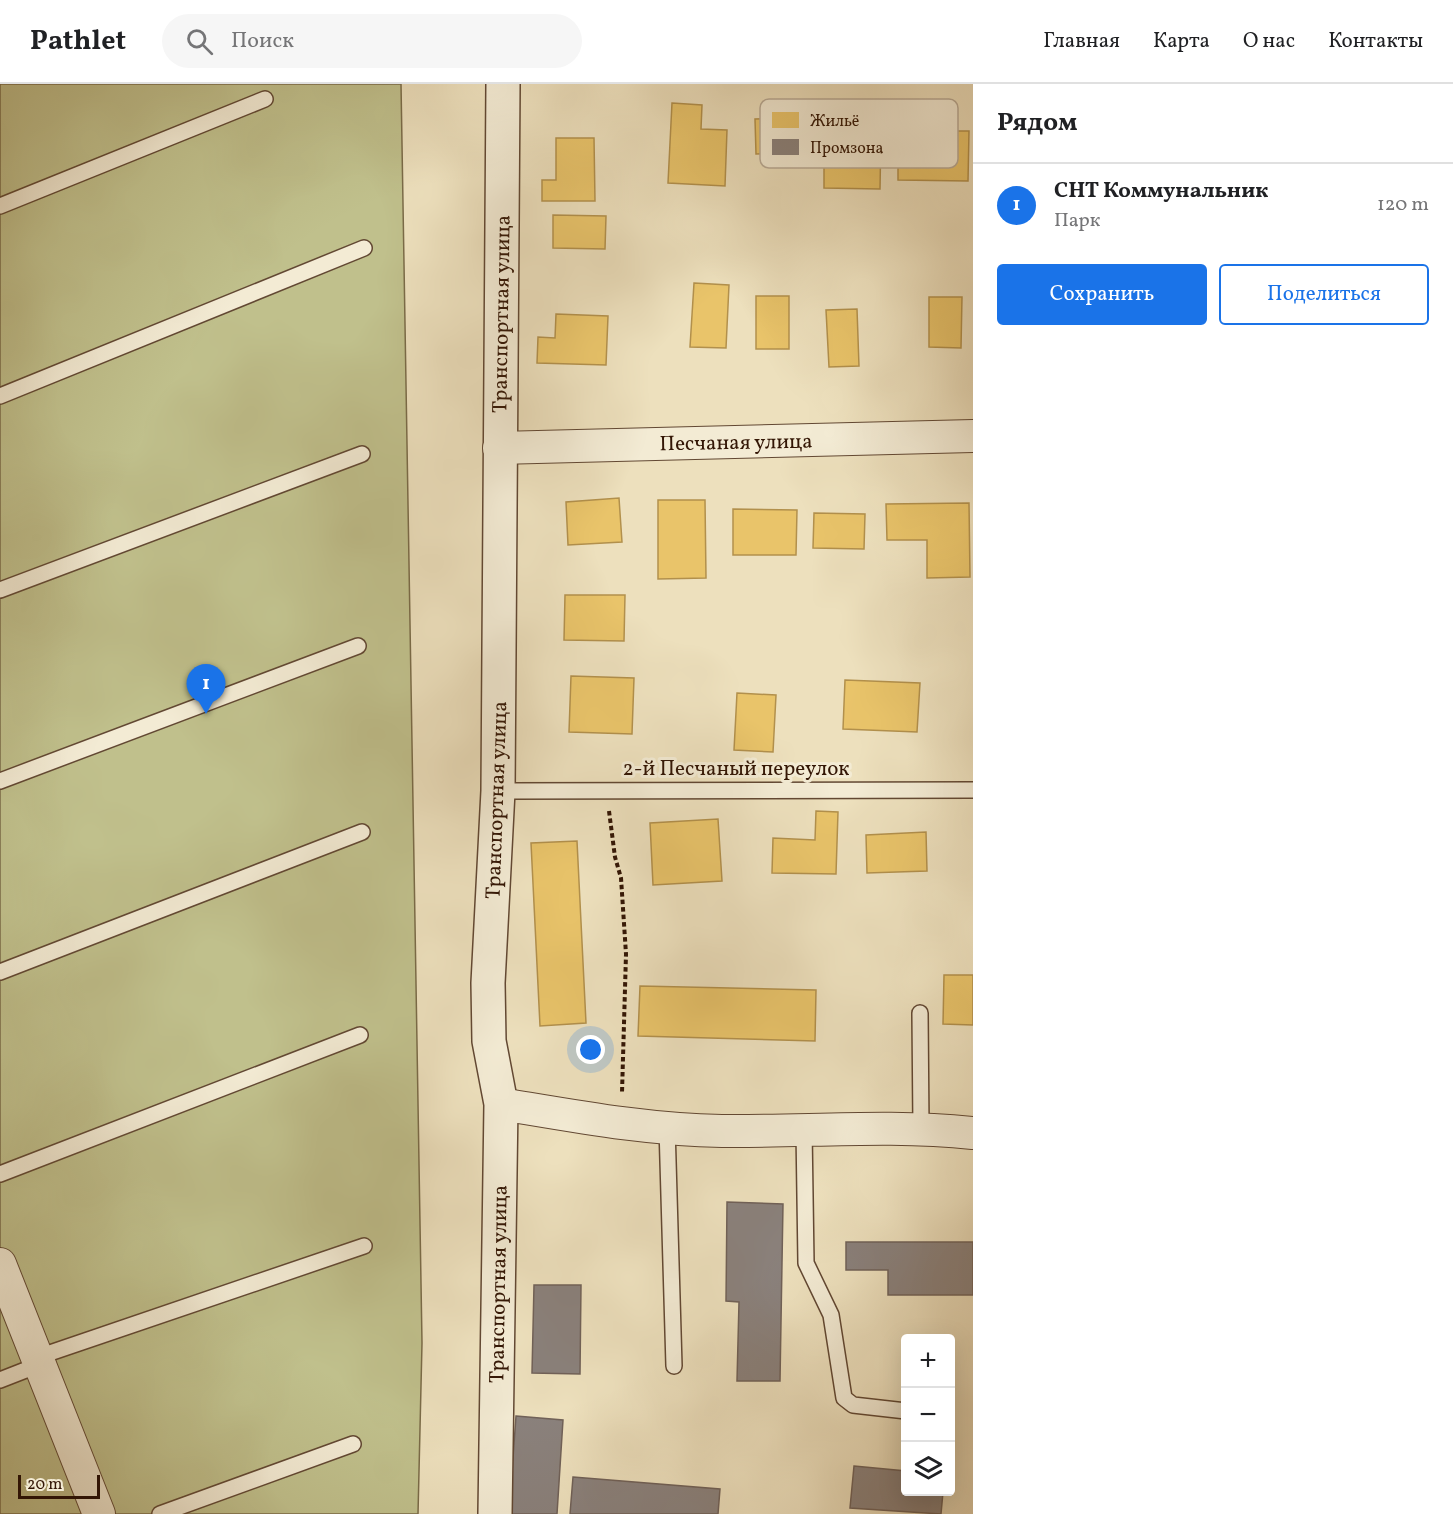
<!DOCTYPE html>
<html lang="ru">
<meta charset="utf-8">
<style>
body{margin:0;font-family:Vollkorn,serif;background:#f6f6f6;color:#202124}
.controls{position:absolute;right:18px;bottom:18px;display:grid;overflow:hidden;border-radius:6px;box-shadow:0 6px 24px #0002}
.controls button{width:54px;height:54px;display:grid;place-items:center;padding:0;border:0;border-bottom:2px solid #e0e0e0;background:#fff;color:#202124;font:30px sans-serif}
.scale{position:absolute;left:18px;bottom:15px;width:82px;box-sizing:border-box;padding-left:6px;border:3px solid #331605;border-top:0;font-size:16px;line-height:21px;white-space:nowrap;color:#331605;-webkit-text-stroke:4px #f3ebd4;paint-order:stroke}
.you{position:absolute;left:591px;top:966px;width:21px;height:21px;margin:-15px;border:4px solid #fff;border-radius:50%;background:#1a73e8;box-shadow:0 0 0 9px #1a73e833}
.badge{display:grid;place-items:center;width:39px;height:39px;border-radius:50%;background:#1a73e8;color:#fff;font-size:20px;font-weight:700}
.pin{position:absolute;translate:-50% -50px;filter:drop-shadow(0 2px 3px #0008)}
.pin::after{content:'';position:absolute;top:32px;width:21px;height:18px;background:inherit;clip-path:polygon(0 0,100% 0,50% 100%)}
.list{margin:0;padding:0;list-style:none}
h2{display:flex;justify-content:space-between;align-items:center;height:78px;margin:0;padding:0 24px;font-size:26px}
h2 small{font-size:20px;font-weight:400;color:#757577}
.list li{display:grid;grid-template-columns:39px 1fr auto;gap:18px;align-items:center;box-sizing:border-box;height:84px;padding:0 24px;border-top:2px solid #e0e0e0}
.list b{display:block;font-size:22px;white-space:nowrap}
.list p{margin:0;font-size:20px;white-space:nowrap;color:#757577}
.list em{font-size:20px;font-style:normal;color:#757577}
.actions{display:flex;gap:12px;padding:18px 24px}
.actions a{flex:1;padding:14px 0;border:2px solid #1a73e8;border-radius:6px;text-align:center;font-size:21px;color:#1a73e8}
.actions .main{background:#1a73e8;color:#fff}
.icon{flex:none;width:33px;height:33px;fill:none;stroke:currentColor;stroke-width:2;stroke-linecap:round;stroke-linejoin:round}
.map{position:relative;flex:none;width:973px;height:1430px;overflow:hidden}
header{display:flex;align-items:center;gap:36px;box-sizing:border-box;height:84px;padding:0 30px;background:#fff;border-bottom:2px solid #e0e0e0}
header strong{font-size:28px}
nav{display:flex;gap:33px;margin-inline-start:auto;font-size:21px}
.search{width:420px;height:54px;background:#f6f6f6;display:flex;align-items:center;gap:15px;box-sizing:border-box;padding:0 21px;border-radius:33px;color:#757577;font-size:22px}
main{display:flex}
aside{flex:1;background:#fff}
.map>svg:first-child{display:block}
</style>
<header>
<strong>Pathlet</strong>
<div class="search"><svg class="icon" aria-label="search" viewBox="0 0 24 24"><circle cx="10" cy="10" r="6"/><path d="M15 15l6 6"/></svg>Поиск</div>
<nav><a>Главная</a><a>Карта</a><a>О нас</a><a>Контакты</a></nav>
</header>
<main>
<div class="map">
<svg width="973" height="1430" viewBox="0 0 973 1430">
<rect width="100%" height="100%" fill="#ede0bd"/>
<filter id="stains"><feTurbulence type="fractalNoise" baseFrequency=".00333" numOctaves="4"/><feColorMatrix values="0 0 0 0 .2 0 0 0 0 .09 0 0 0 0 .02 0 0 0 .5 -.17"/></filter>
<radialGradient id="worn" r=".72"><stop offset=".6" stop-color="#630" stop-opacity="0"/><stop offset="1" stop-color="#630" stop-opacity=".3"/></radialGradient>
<!-- green -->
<path fill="#c0c08c" stroke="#7a6b48" stroke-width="1.5" d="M0 0H401L422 1259 418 1430H0Z"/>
<!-- homes -->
<path fill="#e9c46a" stroke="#b2904c" stroke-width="1.5" d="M672 19 702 21 701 45 727 46 725 102 668 99Z
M898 31H938L937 47H969L968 97 898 96Z
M797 34 798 69 756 70 755 35Z
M850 47H881L880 105 824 104V73H850Z
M556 54H594L595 117H542V96H556Z
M553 131 606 132 605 165 553 164Z
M694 199 729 201 726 264 690 263Z
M756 212H789V265H756Z
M929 213H962L961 264 929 263Z
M857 225 859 282 829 283 826 226Z
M556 230 608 232 606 281 537 279 538 253 555 254Z
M619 414 622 458 568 461 566 418Z
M658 416H705L706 494 658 495Z
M969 419 970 493 927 494V456H887L886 420Z
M733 425 797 426 796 471H733Z
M814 429 865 430 864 465 813 464Z
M565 511H625L624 557 564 556Z
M571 592 634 594 632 650 569 648Z
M845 596 920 599 917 648 843 645Z
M737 609 776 611 773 668 734 666Z
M816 727 838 728 836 790 772 789 773 754 815 756Z
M718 735 722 797 653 801 650 739Z
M926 748 927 787 867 789 866 751Z
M577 757 586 939 540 942 531 759Z
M944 891H973V941L943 940Z
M640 902 816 906 815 957 638 952Z"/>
<!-- industry -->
<path fill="#8a817c" stroke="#706158" stroke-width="1.5" d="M727 1118 783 1120 780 1297H737L739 1218 726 1217Z
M846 1158H973V1211H888V1186H846Z
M534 1201H581L580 1290 532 1289Z
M516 1332 563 1336 557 1430H509Z
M854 1382 906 1387V1408H943L941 1430 850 1424Z
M573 1393 720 1405 718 1430H570Z"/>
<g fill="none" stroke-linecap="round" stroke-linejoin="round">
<!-- service casing -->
<g stroke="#624833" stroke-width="18">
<path id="service" d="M0 122 265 15
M0 312 364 164
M0 506 362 370
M0 697 358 562
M498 707 973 706
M0 888 362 748
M920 929 921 1043
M667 1043 674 1282
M804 1046 806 1179 831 1231 844 1314 853 1321 906 1327
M0 1090 360 951
M38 1273 364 1162
M0 1296 41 1280
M160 1430 353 1360"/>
</g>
<!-- minor casing -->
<g stroke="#624833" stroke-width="34">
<path id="minor" d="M499 364 973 352
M501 1020C574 1032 648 1046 722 1047 806 1048 889 1040 973 1049
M0 1180 99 1430"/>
</g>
<!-- tertiary casing -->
<g stroke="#624833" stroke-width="36">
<path id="tertiary" d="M495 1430 501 1020 489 957 488 899 498 707 503 0"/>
</g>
<!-- path -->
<path stroke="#331605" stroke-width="4" stroke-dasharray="4.5 3" stroke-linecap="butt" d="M609 727 615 773 621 794 626 870 622 1009"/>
<!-- service -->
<use href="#service" stroke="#f3ebd4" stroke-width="15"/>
<!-- minor -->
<use href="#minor" stroke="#f3ebd4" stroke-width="32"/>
<!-- tertiary -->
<use href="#tertiary" stroke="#f3ebd4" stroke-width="33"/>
</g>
<g text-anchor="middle" stroke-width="6" stroke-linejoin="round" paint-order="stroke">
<!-- street labels -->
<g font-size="21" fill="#331605" stroke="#f3ebd4">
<text transform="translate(501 230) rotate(-89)" y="7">Транспортная улица</text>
<text transform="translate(736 358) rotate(-1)" y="7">Песчаная улица</text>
<text x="736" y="691">2-й Песчаный переулок</text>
<text transform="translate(496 716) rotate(-88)" y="7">Транспортная улица</text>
<text transform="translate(498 1200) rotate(-89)" y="7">Транспортная улица</text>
</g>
</g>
<!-- legend -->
<rect x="760" y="15" width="198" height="69" rx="9" fill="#f3ebd4" stroke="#b9ab96" stroke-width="1.5"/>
<rect x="772" y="28" width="27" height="16" fill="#e9c46a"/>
<rect x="772" y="55" width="27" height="16" fill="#8a817c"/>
<g font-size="16" fill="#331605">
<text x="810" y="42">Жильё</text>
<text x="810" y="69">Промзона</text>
</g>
<rect width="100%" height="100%" filter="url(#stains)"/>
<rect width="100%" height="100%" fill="url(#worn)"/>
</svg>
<div class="controls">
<button>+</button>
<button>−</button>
<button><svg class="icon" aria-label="layers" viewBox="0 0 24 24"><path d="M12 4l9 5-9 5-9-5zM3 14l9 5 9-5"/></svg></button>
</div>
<div class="scale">20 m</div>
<div class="you"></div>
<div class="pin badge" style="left:206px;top:630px">1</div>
</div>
<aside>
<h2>Рядом<small></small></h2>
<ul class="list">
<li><span class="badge">1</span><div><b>СНТ Коммунальник</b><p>Парк</p></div><em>120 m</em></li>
</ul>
<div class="actions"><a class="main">Сохранить</a><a>Поделиться</a></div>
</aside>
</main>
